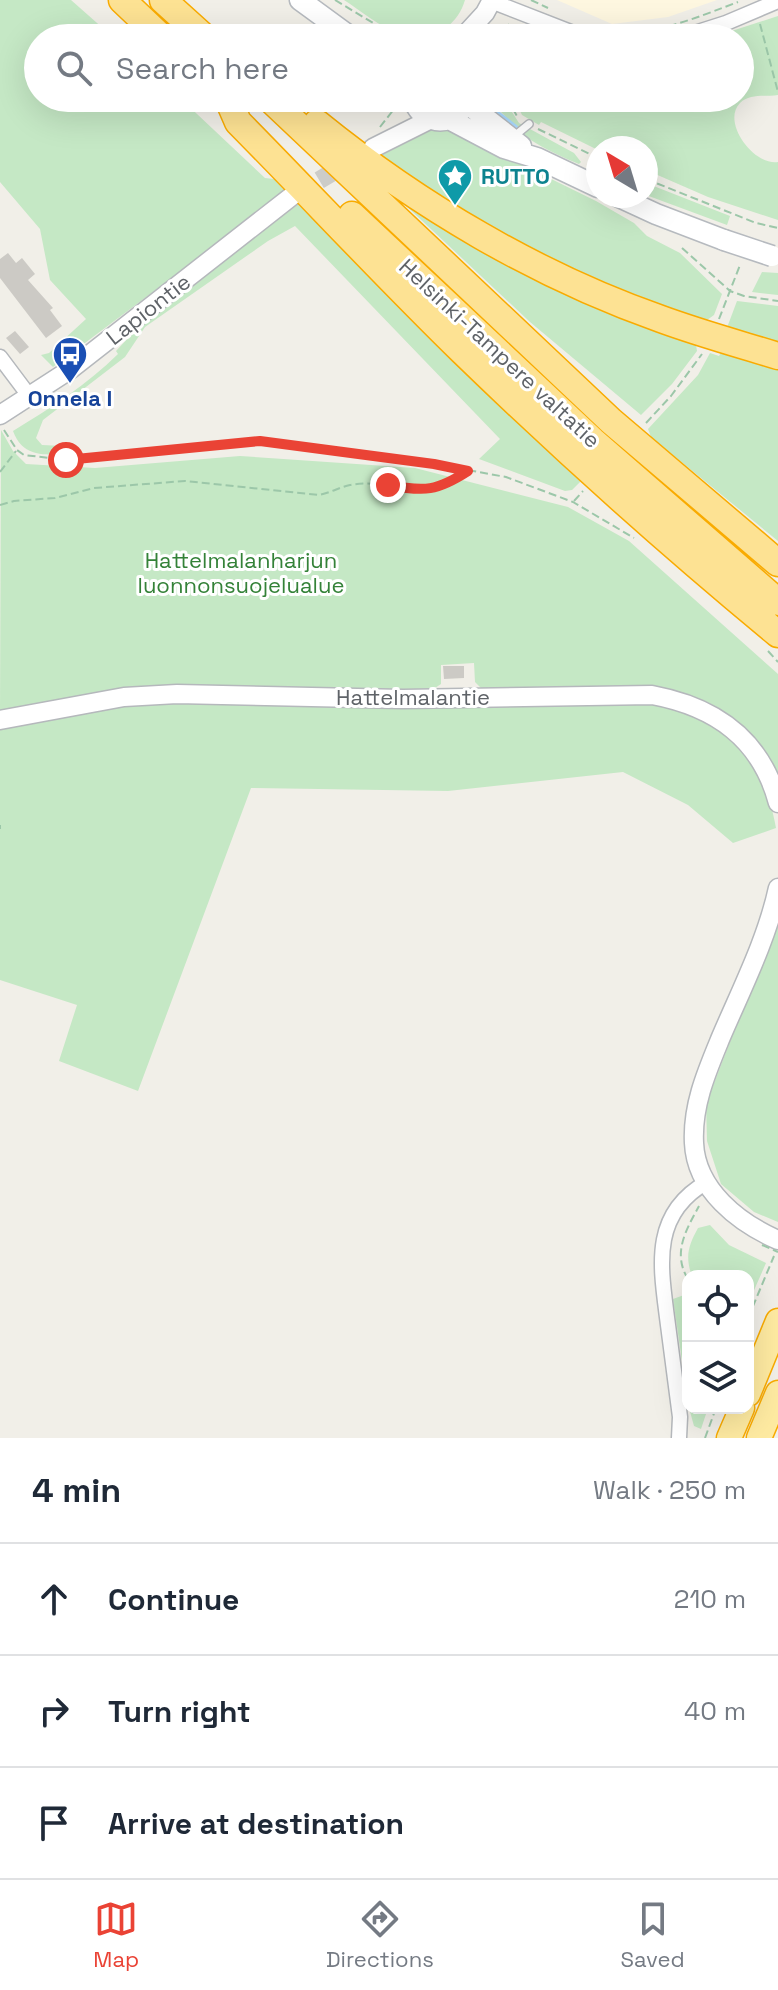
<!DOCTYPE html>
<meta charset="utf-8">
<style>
body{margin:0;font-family:"Space Grotesk",sans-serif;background:#f6f6f7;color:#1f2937}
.controls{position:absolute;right:24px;bottom:24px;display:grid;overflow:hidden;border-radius:16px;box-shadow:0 8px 32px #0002}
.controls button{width:72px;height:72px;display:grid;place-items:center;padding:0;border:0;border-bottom:2px solid #e0e1e3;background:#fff;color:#1f2937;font:40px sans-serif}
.compass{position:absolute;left:586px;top:136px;width:72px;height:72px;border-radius:50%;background:#fff;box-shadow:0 8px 32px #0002;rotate:322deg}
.stop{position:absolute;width:24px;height:24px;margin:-18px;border:6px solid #ea4335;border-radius:50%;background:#fff}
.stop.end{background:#ea4335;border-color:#fff;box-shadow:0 2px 8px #0008}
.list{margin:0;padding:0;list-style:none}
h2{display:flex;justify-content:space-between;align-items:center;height:104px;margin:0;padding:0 32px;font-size:34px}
h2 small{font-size:26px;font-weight:400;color:#747a83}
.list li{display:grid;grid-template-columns:52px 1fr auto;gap:24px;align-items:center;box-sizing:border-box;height:112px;padding:0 32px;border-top:2px solid #e0e1e3}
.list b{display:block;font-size:30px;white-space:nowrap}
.list em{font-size:26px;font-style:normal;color:#747a83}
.icon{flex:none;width:44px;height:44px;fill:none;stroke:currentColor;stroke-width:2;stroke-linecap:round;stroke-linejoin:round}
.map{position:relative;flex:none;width:778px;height:1438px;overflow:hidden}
.search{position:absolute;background:#fff;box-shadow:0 8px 32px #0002;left:24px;right:24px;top:24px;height:88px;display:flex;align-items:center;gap:20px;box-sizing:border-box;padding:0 28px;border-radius:44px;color:#747a83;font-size:30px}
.sheet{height:440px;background:#fff}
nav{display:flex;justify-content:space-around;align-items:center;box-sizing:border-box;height:112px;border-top:2px solid #e0e1e3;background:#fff;font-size:22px;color:#747a83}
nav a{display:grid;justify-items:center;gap:4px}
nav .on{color:#ea4335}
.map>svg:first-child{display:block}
</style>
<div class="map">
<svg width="778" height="1438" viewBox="0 0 778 1438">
<rect width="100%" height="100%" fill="#f1efe8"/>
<!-- commercial -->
<path fill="#fef7e0" d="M557 0H717L668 17 612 24Z"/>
<!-- green -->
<path fill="#c5e8c5" d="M0 0H71L114 38H38V98H180L265 178 274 179 286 192 53 367 41 355 49 353 86 319 50 280 40 229 0 182Z
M344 0H465C457 28 428 45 399 34 380 27 361 11 344 0Z
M778 16V95C766 97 750 93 740 103 721 122 754 166 778 162V220L708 197 646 170V148L598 150 541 122 539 125 522 115 514 98H740V38H710Z
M515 27 550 38H509Z
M476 98H489L501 119 517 128 501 112 494 98H503L519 123 574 153 581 162 579 164C534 146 513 129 476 98Z
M445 127 596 201 634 223 647 236 680 253 722 294 714 315 703 323 593 280 482 224 378 156 422 129Z
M368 170 696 345 697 351 672 384 641 415 530 322Z
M646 183 730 216 727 225 646 195Z
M304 200 585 477 572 490 565 491 479 459 500 439 295 226 268 241 145 327 125 357 43 420 36 438 42 445 64 446 63 455C40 455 22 455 13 431 49 409 88 384 118 354L116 351 129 337 136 325Z
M762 272 778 273V295L752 292Z
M737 301 778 306V345L725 333Z
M724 348 778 362V541L651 437 648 429 698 375 710 353 719 356Z
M1 430 13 451 26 464 95 468 240 456 415 468 568 507 629 541 778 674V783L688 694 484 691 475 682 474 663 441 665V684L429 692 341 691 0 714Z
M177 701 666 704C730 726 764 760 776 828L733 843 688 805 623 772 448 791 251 788 138 1091 59 1061 77 1005 0 980V727L122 703Z
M778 917V1222L754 1212 721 1184 707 1141 706 1104Z
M710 1225 729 1245 766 1263 748 1304V1276H692C685 1257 688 1246 698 1228Z
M684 1295 688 1297V1402L673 1299Z
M689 1408H708L701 1429 694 1426Z"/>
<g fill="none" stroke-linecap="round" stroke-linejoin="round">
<!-- stream -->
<path stroke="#aadaff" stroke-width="4" d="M491 98 498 113 516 127"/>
</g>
<!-- building -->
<path fill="#cccac5" d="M8 253 16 263 22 258 35 274 28 280 53 308 50 310 62 326 46 338 0 278V259Z
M15 331 29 347 20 354 6 338Z
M443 666H464V678L444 679Z"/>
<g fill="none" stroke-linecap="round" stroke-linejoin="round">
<!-- tertiary-tunnel -->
<path stroke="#ccccc8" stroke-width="18" stroke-dasharray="18 9" stroke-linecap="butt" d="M296 194 350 162"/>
<!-- service casing -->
<g stroke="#b5b8bc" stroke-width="10">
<path id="service" d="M512 138 529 124"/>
</g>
<!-- minor casing -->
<g stroke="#b5b8bc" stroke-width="17">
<path id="minor" d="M491 1 586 38
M679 38 726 23 778 1
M0 357 30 397
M679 1438 680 1417C676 1386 672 1356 668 1325 661 1269 649 1215 707 1182"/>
</g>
<!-- tertiary casing -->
<g stroke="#b5b8bc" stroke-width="21">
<path id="tertiary" d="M462 38 485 13 492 0
M373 148 429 120
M0 415 71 369 292 196
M0 720 124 697 177 694 403 699 652 695C716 707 761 739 778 803
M778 888C767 939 742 988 721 1037 707 1071 692 1105 694 1143 696 1190 739 1223 778 1240"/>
</g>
<!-- secondary casing -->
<g stroke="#b6babf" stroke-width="23">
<path id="secondary" d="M300 0 352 38
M413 98C420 120 441 127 459 113
M467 99 474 109 521 146
M449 119 504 148 537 158 598 187
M617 196 656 214 724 240"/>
</g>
<!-- trunk casing -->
<g stroke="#f9ab00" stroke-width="27">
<path id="trunk" d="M748 1394 778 1321
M729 1438 742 1408
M759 1438 778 1393"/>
</g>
<!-- motorway casing -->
<g stroke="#f9ab00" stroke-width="29">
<path id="motorway" d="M122 0 162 38
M163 0 205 38
M269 98 611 421 778 563
M228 99 238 122C313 198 386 277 462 351 564 450 669 544 778 634
M317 123C418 205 538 276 661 319 699 333 739 344 778 356
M352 215 593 441 778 602"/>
</g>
<!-- path -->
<path stroke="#9cc7a9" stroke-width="2" stroke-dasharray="8 4" stroke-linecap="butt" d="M335 0 398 38
M531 0 548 8
M760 24 778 92
M598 29C633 45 703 15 738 2
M436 38 446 37
M502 38 509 24
M507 98 518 118
M380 127 398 104
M538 129 598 158
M646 179 756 223 778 228
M682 248 730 291 744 296 778 301
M719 319 740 265
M646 423 671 396 702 354
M4 430 17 450 24 455 66 460 260 441 434 464 506 477 573 502 634 538
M0 472 16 451
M574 501 583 491
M0 505 14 501 55 498 94 488 185 481 319 495C330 493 340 487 350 485 380 479 410 494 440 487 450 485 460 476 468 471
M768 651 778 662
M0 825V829
M688 1279C672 1253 686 1230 699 1206
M748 1318 774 1256
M748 1324 752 1326
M705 1438 716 1408"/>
<!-- service -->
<use href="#service" stroke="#fff" stroke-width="7"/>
<!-- minor -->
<use href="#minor" stroke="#fff" stroke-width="14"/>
<!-- tertiary -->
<use href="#tertiary" stroke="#fff" stroke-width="18"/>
<!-- secondary -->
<use href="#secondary" stroke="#fff" stroke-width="20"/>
<!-- trunk -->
<use href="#trunk" stroke="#feeaa1" stroke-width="24"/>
<!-- motorway -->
<use href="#motorway" stroke="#fde293" stroke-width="26"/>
<!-- secondary-bridge casing -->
<g stroke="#b6babf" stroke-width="23" stroke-linecap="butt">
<path id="secondary-bridge" d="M724 240 772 256"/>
</g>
<!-- path-bridge -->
<path stroke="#9cc7a9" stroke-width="2" stroke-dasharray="8 4" stroke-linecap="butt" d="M762 1245 778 1252"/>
<!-- secondary-bridge -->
<use href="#secondary-bridge" stroke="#fff" stroke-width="20"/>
</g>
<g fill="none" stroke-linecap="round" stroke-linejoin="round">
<!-- route -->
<path stroke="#ea4335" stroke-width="10" d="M66 460 260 441 434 464 468 471C437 491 425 492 388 485"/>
</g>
<!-- icons -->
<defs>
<g id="sight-pin" transform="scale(1.8)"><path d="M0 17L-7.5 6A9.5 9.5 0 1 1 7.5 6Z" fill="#0f9aa8" stroke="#fff"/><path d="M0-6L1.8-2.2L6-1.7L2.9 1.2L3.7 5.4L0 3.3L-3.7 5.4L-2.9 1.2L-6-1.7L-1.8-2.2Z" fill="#fff"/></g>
<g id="bus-pin" transform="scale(1.8)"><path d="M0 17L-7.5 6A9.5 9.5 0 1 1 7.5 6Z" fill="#1a4fb4" stroke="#fff"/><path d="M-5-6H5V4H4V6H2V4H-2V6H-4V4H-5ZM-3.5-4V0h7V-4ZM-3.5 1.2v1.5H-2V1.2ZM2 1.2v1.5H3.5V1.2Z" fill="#fff"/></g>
</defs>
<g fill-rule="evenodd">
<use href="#sight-pin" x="455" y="176"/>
<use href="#bus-pin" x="70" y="354"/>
</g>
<g text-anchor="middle" stroke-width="6" stroke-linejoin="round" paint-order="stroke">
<!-- culture labels -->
<g font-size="22" font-weight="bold" fill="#0d838f" stroke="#fff" text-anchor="start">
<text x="481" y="184">RUTTO</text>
</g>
<!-- street labels -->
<g font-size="22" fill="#5f6368" stroke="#fff">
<text transform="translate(148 309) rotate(-38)" y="8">Lapiontie</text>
<text transform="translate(500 353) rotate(43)" y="8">Helsinki-Tampere valtatie</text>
<text x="413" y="705">Hattelmalantie</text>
</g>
<!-- transit labels -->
<g font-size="22" font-weight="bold" fill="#164399" stroke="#fff">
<text x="70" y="406">Onnela I</text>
</g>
<!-- park labels -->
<g font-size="22" fill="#348238" stroke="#fff">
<text x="241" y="568">Hattelmalanharjun<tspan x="241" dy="25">luonnonsuojelualue</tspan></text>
</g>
</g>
</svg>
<div class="controls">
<button><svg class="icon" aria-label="locate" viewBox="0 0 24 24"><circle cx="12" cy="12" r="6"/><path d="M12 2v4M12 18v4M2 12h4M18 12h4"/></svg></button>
<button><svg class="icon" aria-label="layers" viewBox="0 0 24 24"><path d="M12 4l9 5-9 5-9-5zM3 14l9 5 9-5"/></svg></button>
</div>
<svg class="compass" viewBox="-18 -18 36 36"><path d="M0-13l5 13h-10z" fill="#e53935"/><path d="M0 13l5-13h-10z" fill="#747a83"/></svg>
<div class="stop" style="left:66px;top:460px"></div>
<div class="stop end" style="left:388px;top:485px"></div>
<div class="search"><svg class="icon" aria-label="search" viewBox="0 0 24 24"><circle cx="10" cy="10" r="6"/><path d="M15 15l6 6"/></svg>Search here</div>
</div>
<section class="sheet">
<h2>4 min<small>Walk · 250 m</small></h2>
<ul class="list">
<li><svg class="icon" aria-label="ahead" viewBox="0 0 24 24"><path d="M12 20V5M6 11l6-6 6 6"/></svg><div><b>Continue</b></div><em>210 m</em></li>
<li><svg class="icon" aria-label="right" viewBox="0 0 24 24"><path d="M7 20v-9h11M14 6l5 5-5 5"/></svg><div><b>Turn right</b></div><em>40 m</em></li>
<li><svg class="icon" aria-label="arrive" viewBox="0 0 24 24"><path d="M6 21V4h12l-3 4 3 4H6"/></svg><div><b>Arrive at destination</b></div></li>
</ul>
</section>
<nav>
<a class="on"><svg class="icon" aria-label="map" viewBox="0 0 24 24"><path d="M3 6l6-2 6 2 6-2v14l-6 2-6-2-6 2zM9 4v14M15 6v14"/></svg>Map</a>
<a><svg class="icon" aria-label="directions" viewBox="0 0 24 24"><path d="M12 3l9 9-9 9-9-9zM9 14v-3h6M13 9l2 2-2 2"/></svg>Directions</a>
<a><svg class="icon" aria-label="saved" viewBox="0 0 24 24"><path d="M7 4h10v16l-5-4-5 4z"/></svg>Saved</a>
</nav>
